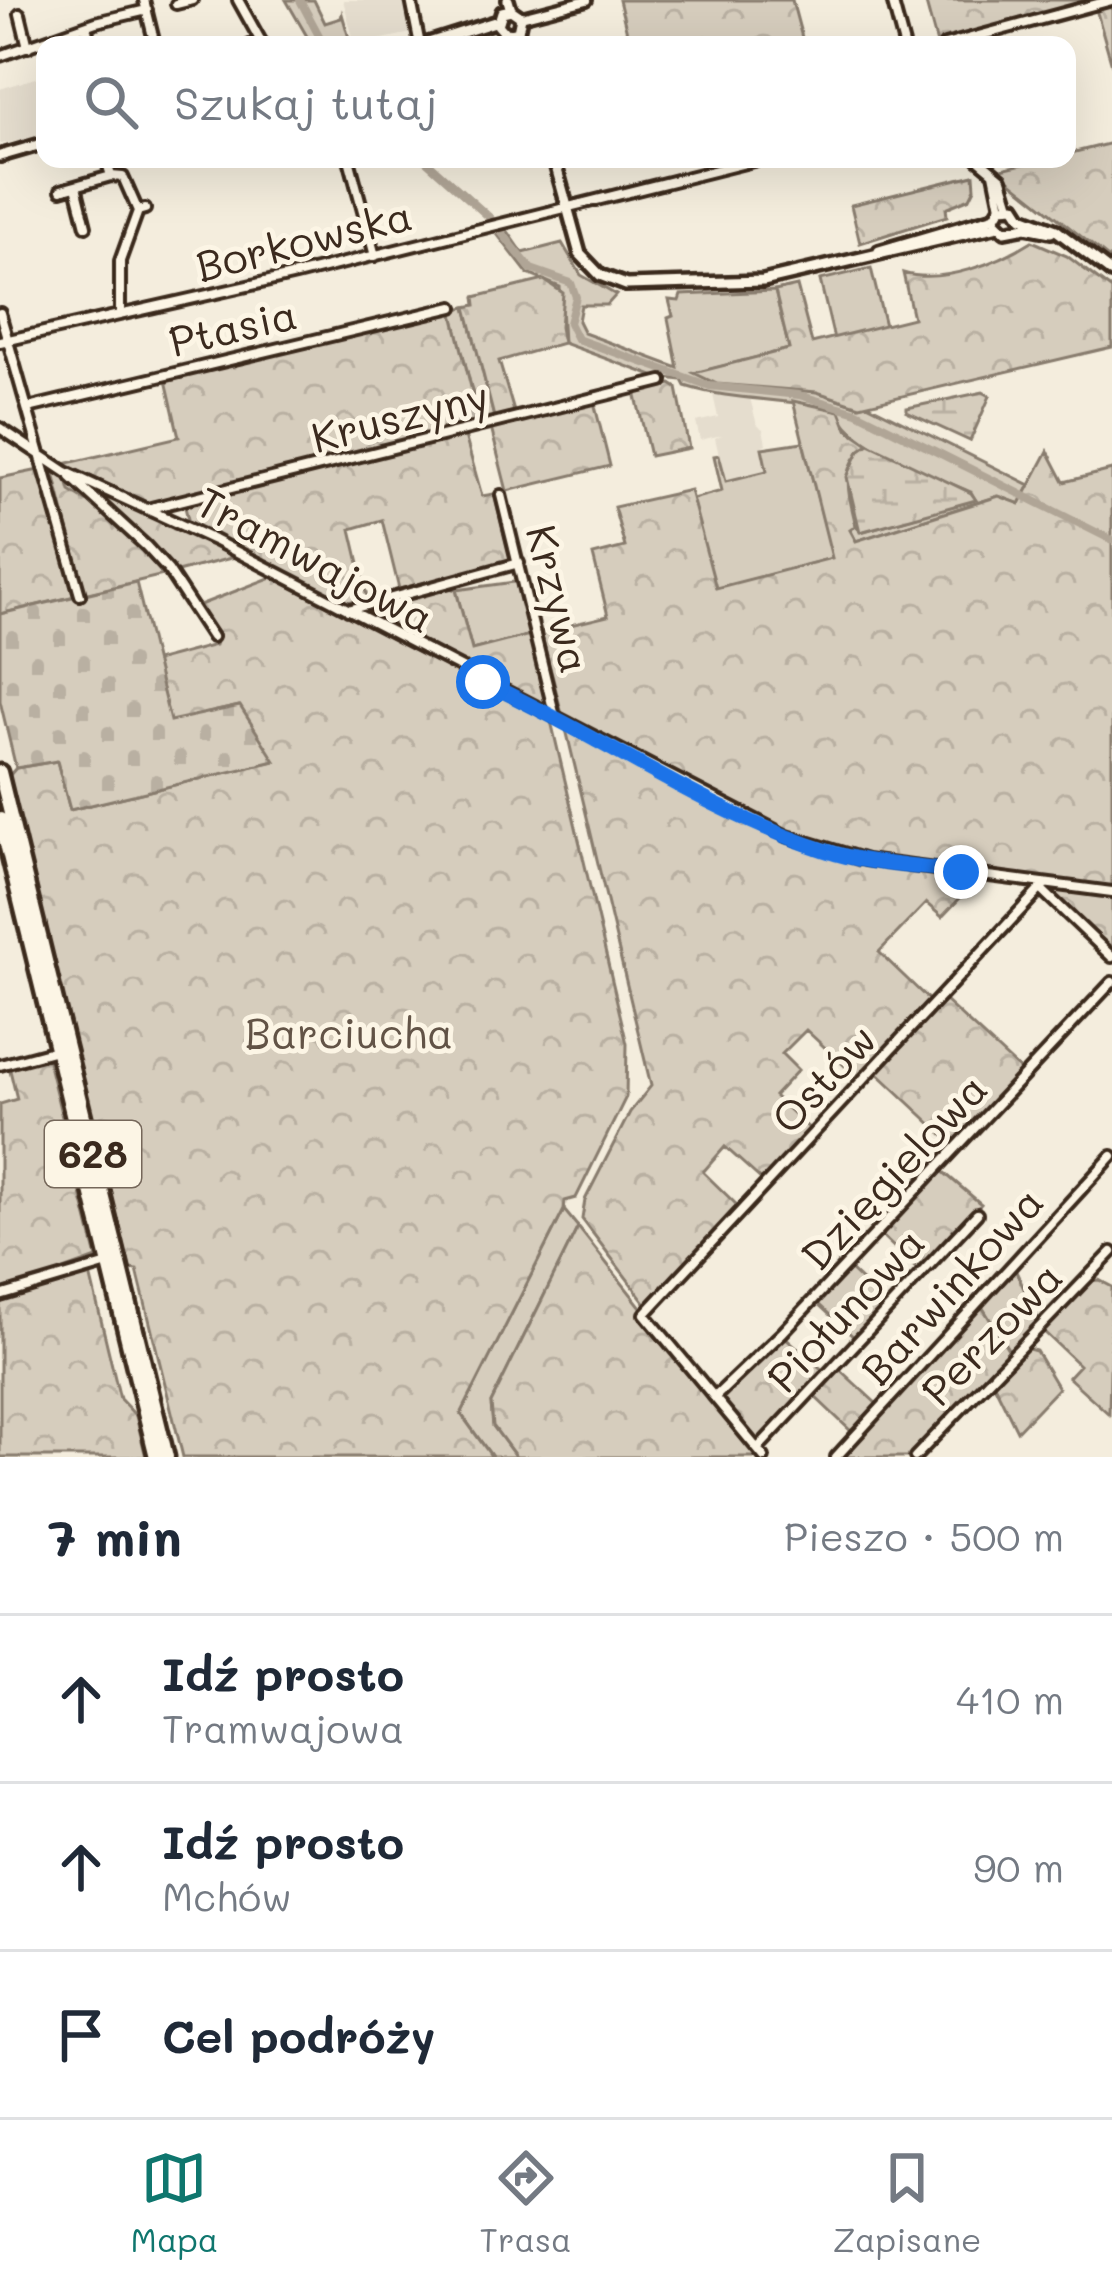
<!DOCTYPE html>
<html lang="pl">
<meta charset="utf-8">
<style>
body{margin:0;font-family:Mali,sans-serif;background:#f6f6f7;color:#1f2937}
.stop{position:absolute;width:36px;height:36px;margin:-27px;border:9px solid #1a73e8;border-radius:50%;background:#fff}
.stop.end{background:#1a73e8;border-color:#fff;box-shadow:0 3px 12px #0008}
.list{margin:0;padding:0;list-style:none}
h2{display:flex;justify-content:space-between;align-items:center;height:156px;margin:0;padding:0 48px;font-size:51px}
h2 small{font-size:39px;font-weight:400;color:#747a83}
.list li{display:grid;grid-template-columns:78px 1fr auto;gap:36px;align-items:center;box-sizing:border-box;height:168px;padding:0 48px;border-top:3px solid #e0e1e3}
.list b{display:block;font-size:45px;white-space:nowrap}
.list p{margin:0;font-size:39px;white-space:nowrap;color:#747a83}
.list em{font-size:39px;font-style:normal;color:#747a83}
.icon{flex:none;width:66px;height:66px;fill:none;stroke:currentColor;stroke-width:2;stroke-linecap:round;stroke-linejoin:round}
.map{position:relative;flex:none;width:1112px;height:1457px;overflow:hidden}
.search{position:absolute;background:#fff;box-shadow:0 12px 48px #0002;left:36px;right:36px;top:36px;height:132px;display:flex;align-items:center;gap:30px;box-sizing:border-box;padding:0 42px;border-radius:24px;color:#747a83;font-size:45px}
.sheet{height:660px;background:#fff}
nav{display:flex;justify-content:space-around;align-items:center;box-sizing:border-box;height:168px;border-top:3px solid #e0e1e3;background:#fff;font-size:33px;color:#747a83}
nav a{display:grid;justify-items:center;gap:6px}
nav .on{color:#0f766e}
.map>svg:first-child{display:block}
</style>
<div class="map">
<svg width="1112" height="1457" viewBox="0 0 1112 1457">
<defs>
<pattern id="forest-crowns" width="20" height="18" patternUnits="userSpaceOnUse" patternTransform="scale(3)"><rect width="20" height="18" fill="#d6cdbd"/><path d="M2 6a3 3 0 1 1 6 0M12 15a3 3 0 1 1 6 0" fill="none" stroke="#b9b0a2"/></pattern>
<pattern id="wetland-marsh" width="20" height="14" patternUnits="userSpaceOnUse" patternTransform="scale(3)"><rect width="20" height="14" fill="#d6cdbd"/><path d="M1 5h8M5 5V1M11 12h8M15 12V8" fill="none" stroke="#b9b0a2"/></pattern>
<pattern id="cemetery-stones" width="16" height="16" patternUnits="userSpaceOnUse" patternTransform="scale(3)"><rect width="16" height="16" fill="#d6cdbd"/><path d="M2 7V4a2 2 0 0 1 4 0v3zM10 15v-3a2 2 0 0 1 4 0v3z" fill="#b9b0a2"/></pattern>
</defs>
<rect width="100%" height="100%" fill="#f4eddd"/>
<filter id="ink" filterUnits="userSpaceOnUse"><feTurbulence type="fractalNoise" baseFrequency=".00833" numOctaves="2"/><feDisplacementMap in="SourceGraphic" scale="24" xChannelSelector="R" yChannelSelector="G"/><feConvolveMatrix kernelMatrix="1 2 1 2 8 2 1 2 1" color-interpolation-filters="sRGB"/></filter>
<g filter="url(#ink)">
<!-- built -->
<path fill="#e5ddce" d="M343 0H405L411 33 355 45Z
M45 75V137L0 144V89Z
M713 395 750 398 757 425 763 429 766 444 762 446 768 471 725 481 715 438 722 435 700 440 696 422 718 417Z"/>
<!-- green -->
<path fill="#d6cdbd" stroke="#887c6e" stroke-width="3" d="M286 0H314L325 23 341 18 342 14 351 45H312Z
M505 227 523 253 562 243 581 275 616 295 607 305H581L578 321 584 333 678 368 668 318 673 316 669 300 679 301 681 295 775 291 789 349 696 373 818 392 859 406 867 404 1030 485 1020 504 998 496 856 541 850 529 856 526 861 532 975 499 971 492C940 478 845 444 839 411 788 397 735 402 685 386L682 380 656 377 563 343 560 287 528 274 494 230Z
M871 268 885 326 834 339 820 280Z
M466 307 495 421 480 424 452 310Z
M803 442 833 558 715 589 692 499 722 491 714 456 719 455 726 481 767 471 762 448Z
M514 582 518 584 530 635 472 650 456 590Z
M564 1210 578 1227 491 1403 493 1426 516 1457H492L461 1414Z
M1013 1265 1040 1323 1011 1354 981 1305Z
M848 1268 887 1305 856 1339 816 1302Z"/>
<!-- forest -->
<path fill="url(#forest-crowns)" stroke="#887c6e" stroke-width="3" d="M619 0H792L804 45H630Z
M925 0H1112V65L1094 2 937 44Z
M1112 143V261L997 170 1045 159H1067V154Z
M974 175 975 188 970 198 946 208 947 216 860 243 851 205Z
M1032 241 1067 256 1112 290V347L860 406 817 392 717 384 694 373 789 349 775 291 797 286 812 343 913 318 903 273C942 285 999 262 1032 241Z
M544 280 563 293 560 327 563 343 499 361 515 415 495 421 466 307 476 305 475 297Z
M452 310 480 424 151 504 64 464 179 437 166 380Z
M671 384 677 388 689 448 650 456 635 392Z
M793 401 840 411 847 429 869 444C838 466 849 494 856 526L850 530 856 541 999 496 1020 504 1048 451 1064 482 1112 470V889L864 858 789 833 563 718 541 632 608 616 593 555 625 547 614 507 690 490 716 588 832 558Z
M594 402 610 466 507 491 491 428Z
M465 436 482 496 494 494 511 561 399 589 382 520 351 529 367 597 345 603 189 523 184 503Z
M53 469 66 477 70 491 86 501 89 496 168 574 84 594Z
M39 470 75 596 0 614V478Z
M88 483 235 557 177 572 87 487Z
M272 577 551 721 627 1044 626 1097 576 1198 565 1201 564 1210 461 1414 492 1457H183L137 1270 130 1269 9 776 16 768 57 761 70 810 274 761 239 706 170 722 155 661 215 645 218 634 197 606Z
M450 588 456 590 472 650 530 635 548 708 481 678 357 610Z
M566 729 760 830 858 866 868 864 979 878 942 917 926 903 879 952 931 1002 860 1080 806 1030 782 1054 798 1070 774 1096 812 1131 765 1183 725 1147 703 1172 741 1209 647 1305 582 1219 585 1200 630 1112 651 1086Z
M1054 890 1112 897V953L1051 894Z
M944 1000 1022 1072 953 1144 876 1072Z
M47 1057 97 1258 64 1270 62 1275 0 1294V1104L17 1099 9 1066Z
M941 1170 981 1204 919 1271 880 1234Z
M578 1227 759 1457H516L493 1426 491 1403Z
M90 1274 120 1399 136 1416 146 1457H0V1302Z
M1099 1280 1112 1287 1109 1414 1068 1377 1079 1365 1042 1330 1089 1281Z
M981 1305 1011 1354 909 1457H840Z
M784 1336 825 1372 759 1444 721 1401Z
M1025 1348 1036 1351 1058 1388 1017 1431 993 1382Z
M838 1368 877 1404 852 1432 813 1395Z"/>
<!-- wetland -->
<path fill="url(#wetland-marsh)" stroke="#887c6e" stroke-width="3" d="M983 392 990 396 970 441 907 412V408Z
M869 444 971 493 976 500 860 532 847 477 859 451Z"/>
<!-- cemetery -->
<path fill="url(#cemetery-stones)" stroke="#887c6e" stroke-width="3" d="M136 582 170 721 240 706 275 761 70 810 57 761 16 768 0 701V614Z"/>
<g fill="none" stroke-linecap="round" stroke-linejoin="round">
<!-- canal -->
<path stroke="#b0a596" stroke-width="8" d="M300 0 324 45
M424 159 489 217 531 269 571 283 576 297 569 323 577 339 710 386 799 395 857 412 1112 540"/>
<!-- minor casing -->
<g stroke="#3b2a1e" stroke-width="16">
<path id="minor" d="M144 0 155 45
M238 0 263 45
M411 0 420 45
M892 0 904 45
M176 4 192 0
M20 14 28 47
M521 17 587 0
M86 26 91 45
M250 45 262 42
M945 45 1112 0
M0 56 96 22 147 10
M349 159 375 256
M978 159 1002 179 1010 205
M994 173 1001 207
M111 176 123 177 138 211
M76 186 86 226
M61 190 111 176 106 159
M0 313 80 595
M120 314V261L138 211 145 209
M0 342 296 275 761 159
M28 408 453 307
M0 428 66 472 214 540 787 836 866 860 1112 892
M71 477 146 546 168 570 212 637
M501 495 555 717
M151 508 662 381
M348 610 519 563
M1041 889 1112 957
M0 1065 60 1049
M0 1296 108 1264
M715 1397 783 1332 1112 982
M758 1448 977 1214
M764 1457 645 1314 1044 885
M836 1457 1112 1156
M915 1457 1112 1252"/>
</g>
<!-- tertiary casing -->
<g stroke="#3b2a1e" stroke-width="18">
<path id="tertiary" d="M508 0 511 10 521 17 518 31 524 45
M511 10 502 12 498 25 506 34 518 31
M422 45 498 21
M0 156 45 143
M554 159 580 254 600 275 626 285 763 281 998 226
M995 217 1001 207 1015 206 1022 217 1056 230 1112 273
M996 222 1005 231 1026 227 1051 232
M879 251 995 217"/>
</g>
<!-- primary casing -->
<g stroke="#3b2a1e" stroke-width="21">
<path id="primary" d="M0 772 167 1457
M0 819 156 1457"/>
</g>
<!-- minor -->
<use href="#minor" stroke="#fcf5e5" stroke-width="8"/>
<!-- tertiary -->
<use href="#tertiary" stroke="#fcf5e5" stroke-width="9"/>
<!-- primary -->
<use href="#primary" stroke="#fcf5e5" stroke-width="12"/>
</g>
</g>
<g fill="none" stroke-linecap="round" stroke-linejoin="round" filter="url(#ink)">
<!-- route -->
<path stroke="#1a73e8" stroke-width="15" d="M483 682C598 734 704 811 824 850 868 865 916 866 961 872"/>
</g>
<g text-anchor="middle" stroke-width="10" stroke-linejoin="round" paint-order="stroke">
<!-- shield labels -->
<rect fill="#fcf5e5" stroke="#75675a" stroke-width="3" x="45" y="1121" width="96" height="66" rx="9"/>
<g font-size="39" font-weight="bold" fill="#3b2a1e">
<text x="93" y="1168">628</text>
</g>
<!-- street labels -->
<g font-size="42" fill="#3b2a1e" stroke="#fcf5e5">
<text transform="translate(304 241) rotate(-14)" y="15">Borkowska</text>
<text transform="translate(233 328) rotate(-13)" y="15">Ptasia</text>
<text transform="translate(400 417) rotate(-14)" y="15">Kruszyny</text>
<text transform="translate(315 560) rotate(28)" y="15">Tramwajowa</text>
<text transform="translate(558 599) rotate(76)" y="15">Krzywa</text>
<text transform="translate(824 1079) rotate(-47)" y="15">Ostów</text>
<text transform="translate(894 1172) rotate(-47)" y="15">Dzięgielowa</text>
<text transform="translate(952 1286) rotate(-48)" y="15">Barwinkowa</text>
<text transform="translate(846 1310) rotate(-47)" y="15">Piołunowa</text>
<text transform="translate(992 1334) rotate(-46)" y="15">Perzowa</text>
</g>
<!-- park labels -->
<g font-size="42" fill="#625346" stroke="#fcf5e5">
<text x="349" y="1049">Barciucha</text>
</g>
</g>
</svg>
<div class="stop" style="left:483px;top:682px"></div>
<div class="stop end" style="left:961px;top:872px"></div>
<div class="search"><svg class="icon" aria-label="search" viewBox="0 0 24 24"><circle cx="10" cy="10" r="6"/><path d="M15 15l6 6"/></svg>Szukaj tutaj</div>
</div>
<section class="sheet">
<h2>7 min<small>Pieszo · 500 m</small></h2>
<ul class="list">
<li><svg class="icon" aria-label="ahead" viewBox="0 0 24 24"><path d="M12 20V5M6 11l6-6 6 6"/></svg><div><b>Idź prosto</b><p>Tramwajowa</p></div><em>410 m</em></li>
<li><svg class="icon" aria-label="ahead" viewBox="0 0 24 24"><path d="M12 20V5M6 11l6-6 6 6"/></svg><div><b>Idź prosto</b><p>Mchów</p></div><em>90 m</em></li>
<li><svg class="icon" aria-label="arrive" viewBox="0 0 24 24"><path d="M6 21V4h12l-3 4 3 4H6"/></svg><div><b>Cel podróży</b></div></li>
</ul>
</section>
<nav>
<a class="on"><svg class="icon" aria-label="map" viewBox="0 0 24 24"><path d="M3 6l6-2 6 2 6-2v14l-6 2-6-2-6 2zM9 4v14M15 6v14"/></svg>Mapa</a>
<a><svg class="icon" aria-label="directions" viewBox="0 0 24 24"><path d="M12 3l9 9-9 9-9-9zM9 14v-3h6M13 9l2 2-2 2"/></svg>Trasa</a>
<a><svg class="icon" aria-label="saved" viewBox="0 0 24 24"><path d="M7 4h10v16l-5-4-5 4z"/></svg>Zapisane</a>
</nav>
